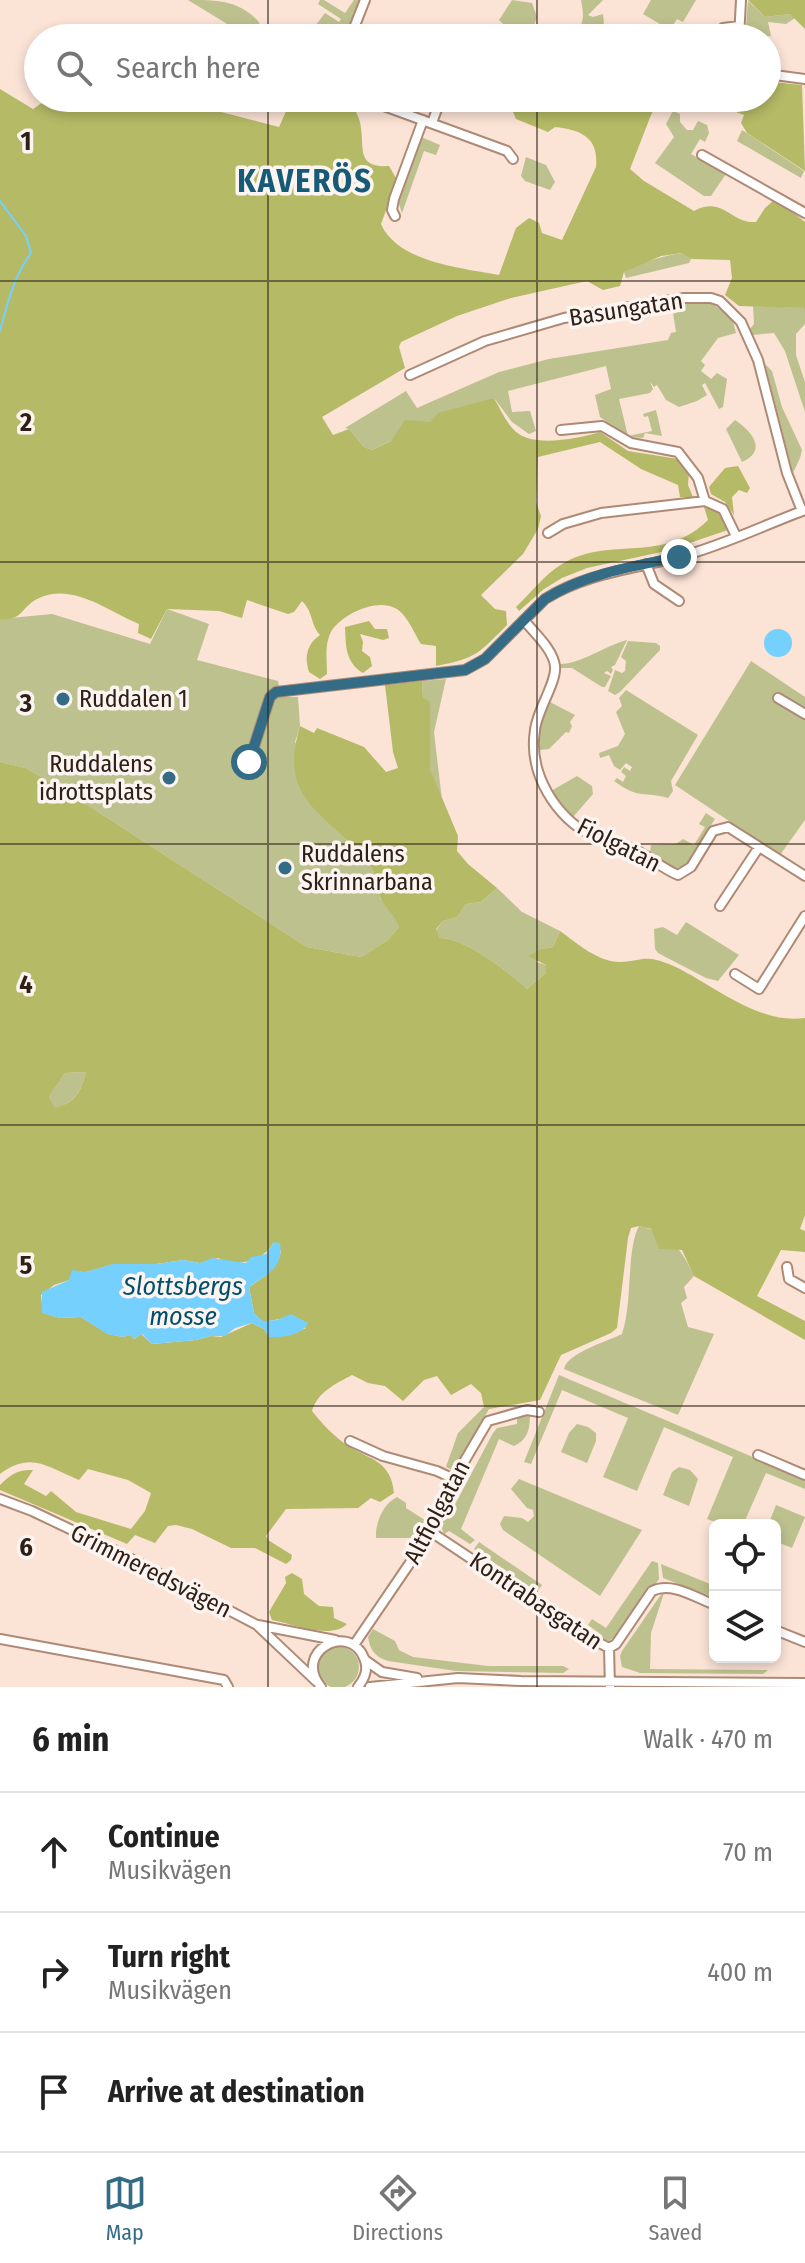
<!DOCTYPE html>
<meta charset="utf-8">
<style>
body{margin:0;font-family:"Fira Sans Condensed",sans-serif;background:#f6f6f6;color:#222}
.controls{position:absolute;right:24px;bottom:24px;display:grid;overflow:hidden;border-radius:12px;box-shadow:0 4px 12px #0003}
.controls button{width:72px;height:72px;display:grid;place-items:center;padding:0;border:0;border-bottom:2px solid #e0e0e0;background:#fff;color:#222;font:40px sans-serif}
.stop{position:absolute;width:24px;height:24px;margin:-18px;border:6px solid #346c86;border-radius:50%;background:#fff}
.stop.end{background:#346c86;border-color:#fff;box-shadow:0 2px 8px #0008}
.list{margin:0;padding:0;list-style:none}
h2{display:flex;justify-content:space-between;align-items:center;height:104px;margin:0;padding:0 32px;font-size:34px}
h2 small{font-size:26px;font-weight:400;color:#767676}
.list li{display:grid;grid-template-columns:52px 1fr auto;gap:24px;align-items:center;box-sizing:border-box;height:120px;padding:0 32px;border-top:2px solid #e0e0e0}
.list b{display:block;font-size:30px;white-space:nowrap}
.list p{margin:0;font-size:26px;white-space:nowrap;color:#767676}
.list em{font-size:26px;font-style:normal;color:#767676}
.icon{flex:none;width:44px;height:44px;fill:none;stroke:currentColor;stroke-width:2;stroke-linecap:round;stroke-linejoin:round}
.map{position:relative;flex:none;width:805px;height:1687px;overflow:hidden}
.search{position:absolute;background:#fff;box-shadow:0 4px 12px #0003;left:24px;right:24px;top:24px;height:88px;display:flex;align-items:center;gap:20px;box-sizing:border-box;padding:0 28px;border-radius:44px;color:#767676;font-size:30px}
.sheet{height:464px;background:#fff}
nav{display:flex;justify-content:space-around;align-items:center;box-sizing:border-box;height:112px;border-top:2px solid #e0e0e0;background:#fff;font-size:22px;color:#767676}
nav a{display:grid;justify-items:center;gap:4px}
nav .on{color:#346c86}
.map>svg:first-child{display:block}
</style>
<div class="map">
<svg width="805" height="1687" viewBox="0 0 805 1687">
<rect width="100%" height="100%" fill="#fbe3d6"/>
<!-- green -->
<path fill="#bdc18e" d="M188 0C215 0 239 0 258 21 262 27 261 32 265 38H232L237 30Z
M320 0H324L345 13 354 0H360L346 38H306L325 13 339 22 341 19 318 4Z
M512 0 532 3 537 17 531 34 537 38H517L499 20Z
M581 0H603L588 15 593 17 603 14 604 23 594 38 545 37 552 33 572 36C585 26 584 15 581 0Z
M651 0H696L683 22 677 19 670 30 643 14Z
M748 1 765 17 790 14 795 18 786 24 768 22 771 36 745 38Z
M673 111 680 114V122L687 130H693L698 121 707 125 709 133 705 142 700 139 691 154 726 174 711 196H704L655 163 674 137 666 124Z
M742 130 804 171 801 178 737 141Z
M421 137 440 145 436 155 424 151 402 213 398 201Z
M526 157 546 165 555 182 550 190 525 181 521 176Z
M683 253 691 259 689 263 626 278 624 272C643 262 661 256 683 253Z
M694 302 711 303 732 317 736 333 718 338 701 361 705 365 701 371 711 379 717 373 727 379 723 407 719 409 705 383 702 385 707 395 697 401 679 407 666 400 657 385 654 387 650 382 653 389 650 393 619 399 628 436 652 431 648 416 644 417 643 414 656 410 662 436 645 433 643 438 629 437 600 417 595 395 611 389 606 366 508 391 512 412 530 411 536 431 529 434 512 422 494 398 430 422 372 450 364 447 349 429 345 428 406 391 417 408 499 372 549 359 668 340 671 333 676 332 672 306Z
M753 306 805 308V324L796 334V355L805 382V412L785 351 774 333 752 335 750 329 754 324Z
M765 364 772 371 782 407 802 450 800 458 793 473Z
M735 420C752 431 768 451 742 462L726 429Z
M167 609 209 624 197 660 278 681 281 697H298L300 726 295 742 357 851 371 867 380 885V898L396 917 399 927 388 940 361 957 307 947 75 797 26 768 0 762V619L52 614 150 644Z
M627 640 615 665 611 667 613 670 611 674 607 671 604 673 611 676 605 687H602L572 668H559V664C579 665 604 646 627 640Z
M628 641 656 643 660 646V650L620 692 615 695 608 691 615 670 622 673 625 671 626 661 621 657Z
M751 661 805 697V820L780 855 675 785Z
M446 679 434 732 442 800 430 769V703L423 697 422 681Z
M626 690 698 735 671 781 673 791 668 798C644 791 640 800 614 781L617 778 623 782 626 776 621 772 624 767 630 771 632 767 626 763 620 770 614 766 609 755 600 758 599 753 618 746 625 734 616 712 622 706 619 698Z
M548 701 575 715 570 722 572 726 569 733 566 732 549 749 540 750 539 728Z
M577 776 592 786 593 794 573 817 551 791Z
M706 813 715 819 684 867 675 868 650 852 651 845 676 844 683 839 694 845 705 827 699 824Z
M497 888 522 912 560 931 553 947 541 949 536 962 546 965V973L527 989C509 972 465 938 440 938L436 930 443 921 457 917 466 904 481 902Z
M686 922 739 955 718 981 706 978 658 953 655 949 654 929 663 927 677 935Z
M86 1072C81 1092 75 1102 55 1109L49 1097 65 1073Z
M639 1226C669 1233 682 1249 694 1276L684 1287 687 1298 681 1303 688 1327 714 1334 678 1415 564 1369C567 1353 606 1342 622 1334 633 1302 626 1250 639 1226Z
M559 1375 805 1479V1489L766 1473 743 1525H723L707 1519 733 1457 664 1427 637 1491 603 1477 628 1418 562 1390 531 1464 524 1462Z
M484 1407 489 1409 457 1465 452 1470 446 1467 458 1433Z
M530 1414C530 1428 528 1440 514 1446L499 1439 461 1529 475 1540 470 1544 449 1531 444 1534 441 1526 446 1511 451 1512 493 1433 497 1428 517 1424V1418Z
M577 1424 588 1427 596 1433V1441L587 1463 561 1452 569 1433Z
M679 1467 690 1470 698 1479 689 1506 663 1495 672 1472Z
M519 1479 642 1530 600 1596 503 1530 500 1524 504 1516 522 1518 528 1522 534 1516 533 1510 527 1508 511 1489Z
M397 1497 406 1503V1508L431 1524 421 1538H376C375 1523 383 1504 397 1497Z
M776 1505 805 1517 792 1548 775 1541V1525H768Z
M479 1542 542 1585 537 1592 474 1549Z
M652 1561 658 1563 659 1579 620 1634 609 1641 597 1637 599 1633 588 1625 592 1619 606 1628Z
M661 1564 715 1586V1598L663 1578Z
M662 1593H664L651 1633 650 1669 768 1670 763 1674 640 1673 622 1667 620 1656 622 1651Z
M373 1629 395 1641 399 1650 413 1657 488 1666H563L569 1669 563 1673 456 1671 388 1661C375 1657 370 1650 368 1637Z
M317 1667a21 21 0 1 1 42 0a21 21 0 1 1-42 0Z"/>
<!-- forest -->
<path fill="#b5ba66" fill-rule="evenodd" d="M748 0H805V29L790 14 765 17Z
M767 79 772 82 802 85 805 171 747 133 741 123 744 115 699 98H767Z
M0 89 33 109 49 98H195L217 111 279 127 292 98 347 99C354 108 360 116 361 128 364 150 357 168 389 166L397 180 381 224C397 262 462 268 499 275L516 228 529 218 539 223 542 233 562 240 596 167C599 137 581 130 555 127L548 132 516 119 511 107 517 98H660L651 115 630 169 644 181 694 211C723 195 731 224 756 222L765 208 773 201 786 207 805 222V312L804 308 739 306 725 295 732 278 730 260 691 259 682 253 661 256 624 272 620 286 603 290 587 281 511 298 457 316 401 342 399 347 405 368 322 417 333 435 349 429 364 447 372 450 391 441 405 420 430 422 438 413 494 398C501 410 507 426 519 434 538 447 580 438 600 432L628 451 678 459 689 472 688 485 693 497H680L678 485 641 469 600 442 538 457 536 502 541 516 538 529 523 554 481 595 495 609 506 611 507 625C478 654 477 658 436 666V646L421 644C414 633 407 614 395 608 376 598 343 614 332 630 324 644 327 659 327 674L320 679 309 672C304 657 307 644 320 635 310 624 314 613 302 601L294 612 288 614 247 600 242 618 219 611 167 609 151 639 138 633 139 624C109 612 72 581 37 599 20 608 23 621 0 619Z
M738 466 750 488 747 493 739 490 732 497 734 515 725 502 711 494 709 487 725 468Z
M704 507H715L728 530 666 551 587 568 562 578 544 589 519 611 516 607C530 594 545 574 562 564 610 535 663 565 708 520Z
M369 621 375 629H387L389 638 383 640 360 634 363 642 362 651 370 657 372 666 363 673C345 662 346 646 345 627Z
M422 681 423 697 430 702V769L458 836 457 851 468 864 497 888 481 902 466 904 457 917 443 921 436 929 440 938C465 938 509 972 527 989L546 973V965L528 956 541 949 553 947 560 931C578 944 598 962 620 962 643 961 643 954 669 964 711 982 756 1025 805 1018V1215L800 1229 805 1231V1252L781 1250 757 1296 805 1321V1340L694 1276 682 1250 659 1249 651 1229 639 1226 631 1228 628 1238 617 1328 611 1333 561 1355 540 1400 489 1409 484 1407 481 1393 471 1384 451 1395 437 1376 424 1380 403 1401 385 1386 368 1383 352 1375C336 1384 318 1391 312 1411 322 1424 334 1436 348 1446 371 1460 391 1461 394 1493L380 1502 371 1498 358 1508 286 1509 266 1536 268 1540 292 1555 291 1560 286 1564 255 1548H231L192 1529 176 1525 168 1526 155 1543 135 1535 127 1544 0 1490V1485C10 1475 18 1469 33 1470L24 1484 46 1496 51 1491 76 1512 131 1529 145 1511 151 1493 128 1480 88 1469 79 1480C47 1467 31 1451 0 1474V762L26 768 75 797 307 947 361 957 388 940 399 927C395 916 388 910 382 901 377 892 379 878 370 866 332 813 276 806 300 726L314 733 317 728 364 747 386 772 398 768 393 752 385 685ZM86 1072C81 1092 75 1103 55 1108L49 1097 65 1073ZM273 1243 281 1251C277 1270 264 1277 249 1287L254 1313 263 1322 285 1318 306 1328 293 1334 269 1337 264 1329 252 1323 221 1337 211 1336 196 1340 152 1344 141 1334 134 1339 130 1335 123 1337 108 1334 81 1317 60 1318 43 1313 41 1295 54 1285 69 1280 75 1272H86L114 1264H156L183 1260 200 1263 218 1258C237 1268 264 1261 273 1243Z
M292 1573 302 1579 304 1594 319 1606 333 1607 334 1618 347 1624C331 1640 293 1624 272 1620L269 1612 286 1583 285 1577Z"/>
<!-- water -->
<path fill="#75d0fd" d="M764 643a14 14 0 1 1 28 0a14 14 0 1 1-28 0Z
M274 1242 280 1243C284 1268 266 1275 249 1287L254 1313 263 1321 277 1320 291 1314 308 1323C302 1335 282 1338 269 1337L264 1329 252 1323 235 1328 225 1336H211L196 1340 152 1344 142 1334 133 1339 130 1335 123 1337 107 1334 81 1317 60 1318 42 1313V1292L69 1280 72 1270 86 1272 113 1264H156L183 1260 200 1263 212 1258 246 1263 251 1257 266 1254Z"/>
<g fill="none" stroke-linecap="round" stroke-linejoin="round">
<!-- stream -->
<path stroke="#75d0fd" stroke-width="2" d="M0 201 26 236 31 253C13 278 8 302 0 331"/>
<!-- minor casing -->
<g stroke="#ae8a76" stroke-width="12">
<path id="minor" d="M350 38 365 0
M636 38 638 36 641 38
M715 38 723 28 739 26
M739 38 741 0
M767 74 805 79
M362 98 507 151 513 159
M432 123 441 98
M702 155 805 213
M395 216 392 210 394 199 423 120
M410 375 485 341 564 318 684 298H711L720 301 741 322 758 360 787 473 802 511
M561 430 602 426 631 443 678 452 698 478 705 501
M548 533 563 524 601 513 705 501 723 509 736 536
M646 564 654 584 679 601
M524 620C534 633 553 649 555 666 557 682 537 710 535 730 528 774 556 818 594 837 607 844 622 844 635 850 650 857 663 869 678 875L691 867 713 831 728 827 805 876
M778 698 805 714
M249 762 270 697 276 692 465 670 485 659 545 599C586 573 633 569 679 557 722 546 764 525 805 510
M720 906 759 847
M735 974 759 989 805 916
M787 1267 789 1279 805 1288
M350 1441 383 1456 437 1471 454 1479
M758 1455 805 1475
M0 1499 32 1511 116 1551 257 1625 316 1681
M431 1532 590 1638 609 1648
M258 1625 335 1640
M775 1630 805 1642
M0 1639 224 1680 228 1687
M354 1645 431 1532 454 1479 488 1421 527 1410 539 1412
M609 1648 616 1644 652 1591C672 1581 696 1598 715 1605
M609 1648 610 1687
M365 1660 382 1672 417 1678
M321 1687C292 1652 349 1621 364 1658 369 1669 365 1678 358 1687
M370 1687 458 1678 521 1681 805 1683"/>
</g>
<!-- minor -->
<use href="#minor" stroke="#fff" stroke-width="8"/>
</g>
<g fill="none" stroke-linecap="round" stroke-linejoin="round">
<!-- route -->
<path stroke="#346c86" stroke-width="10" d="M249 762 270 697 276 692 465 670 485 659 545 599C585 574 633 566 679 557"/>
</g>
<!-- grid -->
<path fill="none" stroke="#2e2017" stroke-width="2" stroke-opacity="0.55" d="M268 0V38M537 0V38M268 98V1687M537 98V1687M0 281H805M0 562H805M0 844H805M0 1125H805M0 1406H805"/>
<!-- markers -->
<g fill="#346c86" stroke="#fcf4f0" stroke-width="3">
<circle cx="63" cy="699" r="8"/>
<circle cx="169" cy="778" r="8"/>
<circle cx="285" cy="868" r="8"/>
</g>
<g text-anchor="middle" stroke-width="7" stroke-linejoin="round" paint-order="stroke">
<!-- street labels -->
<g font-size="24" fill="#2e2017" stroke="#fcf4f0">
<text transform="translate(626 309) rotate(-9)" y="8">Basungatan</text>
<text transform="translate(619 845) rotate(27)" y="8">Fiolgatan</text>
<text transform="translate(437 1512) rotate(-62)" y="8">Altfiolgatan</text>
<text transform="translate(151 1571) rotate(27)" y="8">Grimmeredsvägen</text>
<text transform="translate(536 1601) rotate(34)" y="8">Kontrabasgatan</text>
</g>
<!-- poi labels -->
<g font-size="24" fill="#2e2017" stroke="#fcf4f0" text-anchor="start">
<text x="79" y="707">Ruddalen 1</text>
<text x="153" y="772" text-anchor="end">Ruddalens<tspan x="153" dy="28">idrottsplats</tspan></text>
<text x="301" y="862">Ruddalens<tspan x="301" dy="28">Skrinnarbana</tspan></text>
</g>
<!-- water labels -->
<g font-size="26" font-style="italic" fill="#00506d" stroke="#fcf4f0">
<text x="183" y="1295">Slottsbergs<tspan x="183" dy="30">mosse</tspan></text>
</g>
<!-- district labels -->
<g font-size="32" font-weight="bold" letter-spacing="2" fill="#165a77" stroke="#fcf4f0">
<text x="305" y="192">KAVERÖS</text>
</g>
</g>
<g font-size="26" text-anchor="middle" font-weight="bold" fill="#2e2017" stroke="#fcf4f0" stroke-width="7" stroke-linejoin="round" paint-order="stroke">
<text x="26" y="150">1</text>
<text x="26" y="431">2</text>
<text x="26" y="712">3</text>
<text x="26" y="993">4</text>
<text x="26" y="1274">5</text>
<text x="26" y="1556">6</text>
</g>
</svg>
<div class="controls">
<button><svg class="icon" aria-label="locate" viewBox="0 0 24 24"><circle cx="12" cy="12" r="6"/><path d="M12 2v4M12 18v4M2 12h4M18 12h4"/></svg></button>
<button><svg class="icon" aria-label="layers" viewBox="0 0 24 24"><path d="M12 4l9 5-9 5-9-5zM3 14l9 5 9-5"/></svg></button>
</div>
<div class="stop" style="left:249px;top:762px"></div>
<div class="stop end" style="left:679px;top:557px"></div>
<div class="search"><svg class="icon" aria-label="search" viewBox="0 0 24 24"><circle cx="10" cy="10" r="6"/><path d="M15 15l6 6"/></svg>Search here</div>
</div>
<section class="sheet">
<h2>6 min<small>Walk · 470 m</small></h2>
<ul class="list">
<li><svg class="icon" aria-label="ahead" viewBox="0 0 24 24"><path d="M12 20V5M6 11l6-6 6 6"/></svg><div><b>Continue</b><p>Musikvägen</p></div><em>70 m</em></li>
<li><svg class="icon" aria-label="right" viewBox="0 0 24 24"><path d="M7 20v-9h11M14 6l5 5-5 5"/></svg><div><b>Turn right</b><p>Musikvägen</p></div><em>400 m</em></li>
<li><svg class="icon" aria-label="arrive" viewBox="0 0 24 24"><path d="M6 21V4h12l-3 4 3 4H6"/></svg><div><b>Arrive at destination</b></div></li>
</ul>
</section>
<nav>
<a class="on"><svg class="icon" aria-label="map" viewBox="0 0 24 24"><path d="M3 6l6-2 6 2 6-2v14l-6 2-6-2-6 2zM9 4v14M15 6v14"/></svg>Map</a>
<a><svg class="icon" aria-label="directions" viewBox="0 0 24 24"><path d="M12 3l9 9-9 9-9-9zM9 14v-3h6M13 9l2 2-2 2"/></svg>Directions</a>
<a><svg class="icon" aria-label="saved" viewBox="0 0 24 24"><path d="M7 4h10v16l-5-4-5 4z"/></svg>Saved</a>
</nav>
